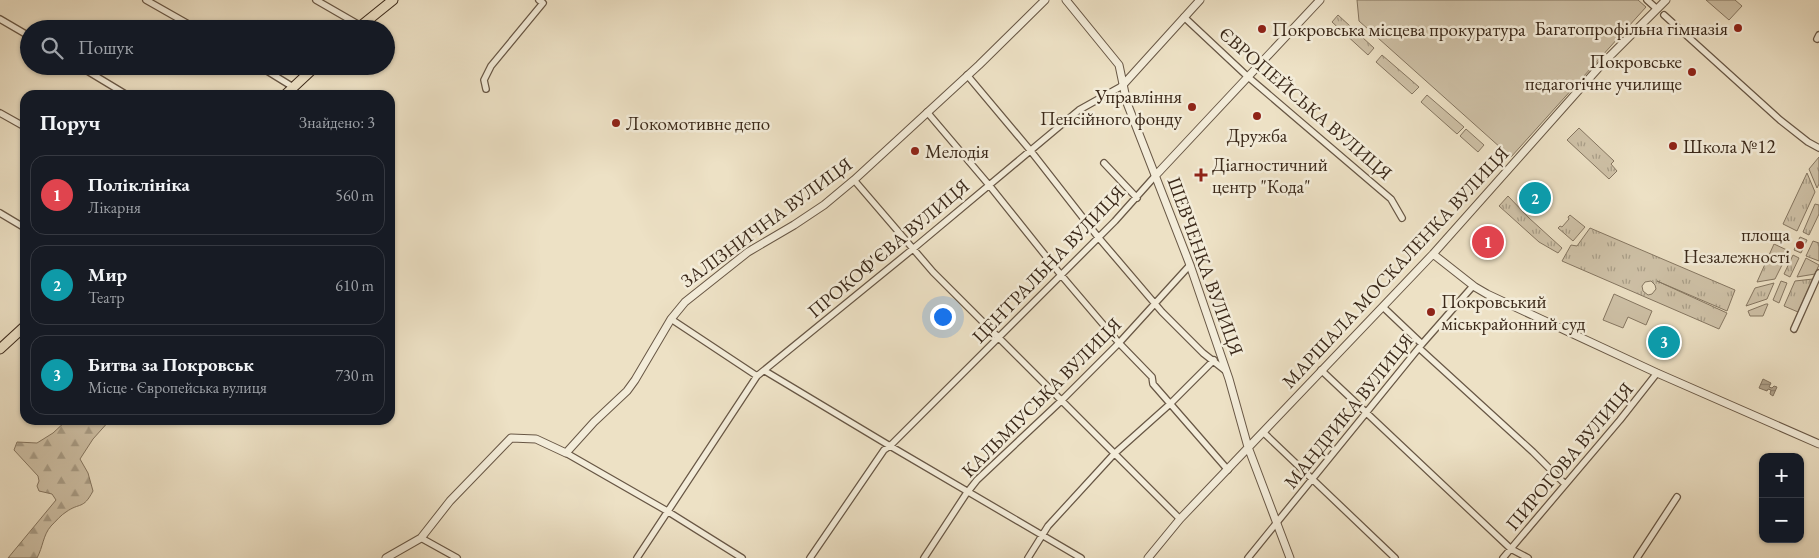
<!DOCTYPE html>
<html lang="uk">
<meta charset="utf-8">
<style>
body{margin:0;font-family:"EB Garamond",serif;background:#242831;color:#f1f3f6}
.controls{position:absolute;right:15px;bottom:15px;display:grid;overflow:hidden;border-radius:10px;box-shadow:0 1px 4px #0004}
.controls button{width:45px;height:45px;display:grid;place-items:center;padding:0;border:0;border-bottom:1px solid #363941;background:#171b24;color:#f1f3f6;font:25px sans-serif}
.you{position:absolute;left:942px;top:316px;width:18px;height:18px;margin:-12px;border:4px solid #fff;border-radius:50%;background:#1a73e8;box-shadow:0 0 0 8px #1a73e833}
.badge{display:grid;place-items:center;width:32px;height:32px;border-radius:50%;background:#c59692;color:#fff;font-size:16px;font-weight:700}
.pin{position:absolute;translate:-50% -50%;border:2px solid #fff;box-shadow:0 1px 5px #0006}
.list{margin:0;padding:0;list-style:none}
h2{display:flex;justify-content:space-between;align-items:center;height:65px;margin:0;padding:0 20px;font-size:21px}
h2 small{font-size:16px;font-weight:400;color:#9ea1a6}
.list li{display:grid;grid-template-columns:32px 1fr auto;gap:15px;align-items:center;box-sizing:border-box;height:80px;margin:0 10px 10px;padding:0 10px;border:1px solid #363941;border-radius:15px}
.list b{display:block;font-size:19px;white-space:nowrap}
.list p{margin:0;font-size:16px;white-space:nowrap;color:#9ea1a6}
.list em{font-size:16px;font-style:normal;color:#9ea1a6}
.icon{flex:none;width:28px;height:28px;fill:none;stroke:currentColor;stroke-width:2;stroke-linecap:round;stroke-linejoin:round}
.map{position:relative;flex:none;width:1819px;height:558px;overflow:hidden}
.search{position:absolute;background:#171b24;box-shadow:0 1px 4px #0004;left:20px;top:20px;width:375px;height:55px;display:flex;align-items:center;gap:12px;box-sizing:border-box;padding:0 18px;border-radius:28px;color:#9ea1a6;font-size:19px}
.panel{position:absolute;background:#171b24;box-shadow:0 1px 4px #0004;left:20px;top:90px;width:375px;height:335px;border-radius:15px}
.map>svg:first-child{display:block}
</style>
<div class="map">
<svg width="1819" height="558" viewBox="0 0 1819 558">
<defs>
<pattern id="grass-tufts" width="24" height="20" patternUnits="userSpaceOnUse" patternTransform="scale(1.25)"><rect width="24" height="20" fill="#cfc2a8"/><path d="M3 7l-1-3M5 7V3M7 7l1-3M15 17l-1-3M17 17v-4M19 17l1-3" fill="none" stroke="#a99e88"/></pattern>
<pattern id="forest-firs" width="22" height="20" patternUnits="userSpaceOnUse" patternTransform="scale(1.25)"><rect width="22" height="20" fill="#cfc2a8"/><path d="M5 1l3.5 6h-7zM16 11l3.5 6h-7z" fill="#a99e88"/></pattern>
<pattern id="water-rules" width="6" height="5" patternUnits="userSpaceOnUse" patternTransform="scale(1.25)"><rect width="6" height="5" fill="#b0a28b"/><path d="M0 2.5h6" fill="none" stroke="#908471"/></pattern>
</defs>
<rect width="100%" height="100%" fill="#ede1c5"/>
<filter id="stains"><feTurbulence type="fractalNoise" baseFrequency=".004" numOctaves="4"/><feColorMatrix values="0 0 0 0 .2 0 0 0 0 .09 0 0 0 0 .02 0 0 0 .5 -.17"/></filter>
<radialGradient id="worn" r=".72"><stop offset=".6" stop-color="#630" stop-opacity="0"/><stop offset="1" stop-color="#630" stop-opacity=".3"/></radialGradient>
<!-- grass -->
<path fill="url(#grass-tufts)" stroke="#857661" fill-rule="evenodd" d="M1338 15 1374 48 1368 55 1332 22Z
M1382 55 1419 87 1412 94 1376 62Z
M1427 95 1464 127 1457 134 1421 102Z
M1579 128 1614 161 1611 164 1617 171 1609 179 1567 140Z
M1466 129 1484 145 1478 152 1460 136Z
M1819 157V184L1817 188 1809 169Z
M1807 173 1815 192 1797 231 1783 224Z
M1508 196 1529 218 1562 248 1558 253 1539 242 1499 206Z
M1815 204 1819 205V214L1809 235 1803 232Z
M1570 215 1585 227 1573 241 1558 228 1560 226 1562 227 1569 219 1568 217Z
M1590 228 1735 290 1727 311 1657 281 1727 313 1719 329 1562 261 1571 245 1577 246ZM1651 281 1655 285 1656 289 1652 294 1648 295 1643 291 1642 286 1645 282Z
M1800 237 1807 240 1801 253 1794 250Z
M1813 241 1819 243V261L1806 256Z
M1774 244 1789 251 1775 279 1757 282Z
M1793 255 1799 258 1790 277 1784 274Z
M1806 258 1819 265 1815 274 1797 277Z
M1813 279 1798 312 1784 306 1795 281Z
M1781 281 1787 283 1779 303 1773 300Z
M1774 283 1767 299 1746 306 1755 288Z
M1766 304H1768L1763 316H1750L1748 311Z"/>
<!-- forest -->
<path fill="url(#forest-firs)" stroke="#857661" d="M67 420H110L93 439 80 459 88 473 93 491C83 510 80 502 66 512 61 515 56 521 51 526 43 535 43 547 37 558H8L56 500 52 494 39 491 37 486 39 481 38 476 14 450 17 442 37 443 53 433Z"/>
<!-- park -->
<path fill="#cfc2a8" stroke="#857661" d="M1357 0H1638L1646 7 1511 157 1359 21Z
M1706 0H1735L1742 6 1729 20Z
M1614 294 1652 311 1646 325 1628 317 1623 328 1603 320Z"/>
<!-- water -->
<path fill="url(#water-rules)" stroke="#81725e" d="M1763 379 1771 383 1769 387 1772 388 1774 386 1777 387 1773 396 1770 394 1771 390 1768 389 1767 391 1759 388Z"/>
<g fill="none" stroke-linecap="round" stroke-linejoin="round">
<!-- minor casing -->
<g stroke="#685745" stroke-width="8">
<path id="minor" d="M146 0 197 29
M316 0 361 26
M1647 0 1657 9
M1664 15 1780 120 1808 142 1819 148
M1184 17 1247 76 1391 199 1402 218
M0 19 29 36
M1817 39 1819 35
M79 66 127 95
M259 66 293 87
M967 75 1030 150 1098 237 1162 312 1203 353 1226 371
M486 89 484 80 491 66 543 3 539 0
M927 112 989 185 1061 275 1119 343 1152 377 1153 384 1228 470
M0 113 25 127
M1104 163 1137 198
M854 180 933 272 1180 519
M0 213 25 228
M1383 307 1422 344
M671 319 757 376
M1794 329 1819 273
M1419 348 1533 452 1565 484
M1321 370 1511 549 1528 558
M765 371 890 446 1081 558
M1263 432 1395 558
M566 453 667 511 742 558
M421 538 457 558
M637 558 757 376 914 248 1079 110 1122 86
M810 558 884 450 890 446 1115 221 1156 175
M924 558 966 494 977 480 1061 401 1119 343 1190 265
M1028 558 1048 526 1114 454 1170 404 1214 360
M1248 558 1422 344 1473 286
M1503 558 1620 420 1657 373
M1637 558 1677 497"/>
</g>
<!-- tertiary casing -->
<g stroke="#685745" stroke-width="9">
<path id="tertiary" d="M1066 0 1119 65 1127 103 1190 265 1229 379 1248 447 1290 558
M1122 86 1200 0
M1156 175 1320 0
M1433 254 1475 287 1487 294 1657 373 1819 444
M386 558 421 538 450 501 511 438 536 439 566 453 594 422 627 391 635 380 671 319 685 302 748 252 794 225 824 205 854 180 979 65 1045 0
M1148 558 1180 519 1433 254 1602 64 1666 0"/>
</g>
<!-- primary casing -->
<g stroke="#3b291a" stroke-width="11">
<path id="primary" d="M357 29 393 0
M285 95 316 66
M0 349 25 326"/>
</g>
<!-- minor -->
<use href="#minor" stroke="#f3ecd9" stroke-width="5.5"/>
<!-- tertiary -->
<use href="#tertiary" stroke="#f3ecd9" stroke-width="7"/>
<!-- primary -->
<use href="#primary" stroke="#ede1c5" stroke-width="9"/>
</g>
<!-- markers -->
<g fill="#8f2418" stroke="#f3ecd9" stroke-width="2">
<circle cx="1738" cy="28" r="5"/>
<circle cx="1262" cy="29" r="5"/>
<circle cx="1692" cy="72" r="5"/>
<circle cx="1192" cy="107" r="5"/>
<circle cx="1257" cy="116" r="5"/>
<circle cx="616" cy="123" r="5"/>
<circle cx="1673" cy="146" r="5"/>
<circle cx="915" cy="151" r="5"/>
<path d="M1198.5 167.5h5v5h5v5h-5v5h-5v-5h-5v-5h5z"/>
<circle cx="1800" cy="245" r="5"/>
<circle cx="1431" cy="312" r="5"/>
</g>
<g text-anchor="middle" stroke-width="5" stroke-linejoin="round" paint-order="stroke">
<!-- poi labels -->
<g font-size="19" fill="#3b291a" stroke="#f3ecd9" text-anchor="start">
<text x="1728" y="35" text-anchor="end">Багатопрофільна гімназія</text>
<text x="1272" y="36">Покровська місцева прокуратура</text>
<text x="1682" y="68" text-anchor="end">Покровське<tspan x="1682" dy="22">педагогічне училище</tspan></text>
<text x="1182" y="103" text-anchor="end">Управління<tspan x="1182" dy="22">Пенсійного фонду</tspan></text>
<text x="626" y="130">Локомотивне депо</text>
<text x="1257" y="142" text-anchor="middle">Дружба</text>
<text x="1683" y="153">Школа №12</text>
<text x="925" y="158">Мелодія</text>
<text x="1212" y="171">Діагностичний<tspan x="1212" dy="22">центр "Кода"</tspan></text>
<text x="1790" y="241" text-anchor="end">площа<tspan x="1790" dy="22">Незалежності</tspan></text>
<text x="1441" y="308">Покровський<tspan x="1441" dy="22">міськрайонний суд</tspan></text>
</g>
<!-- street labels -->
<g font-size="19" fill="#3b291a" stroke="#f3ecd9">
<text transform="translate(1306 103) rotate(41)" y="7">ЄВРОПЕЙСЬКА ВУЛИЦЯ</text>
<text transform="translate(766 222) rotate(-36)" y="7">ЗАЛІЗНИЧНА ВУЛИЦЯ</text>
<text transform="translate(888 248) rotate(-40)" y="7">ПРОКОФ'ЄВА ВУЛИЦЯ</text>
<text transform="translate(1048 264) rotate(-46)" y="7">ЦЕНТРАЛЬНА ВУЛИЦЯ</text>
<text transform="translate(1206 266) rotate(70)" y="7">ШЕВЧЕНКА ВУЛИЦЯ</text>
<text transform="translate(1395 267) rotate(-47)" y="7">МАРШАЛА МОСКАЛЕНКА ВУЛИЦЯ</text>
<text transform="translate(1041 397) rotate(-45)" y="7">КАЛЬМІУСЬКА ВУЛИЦЯ</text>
<text transform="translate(1348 411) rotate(-51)" y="7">МАНДРИКА ВУЛИЦЯ</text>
<text transform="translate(1569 456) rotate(-50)" y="7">ПИРОГОВА ВУЛИЦЯ</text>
</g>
</g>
<rect width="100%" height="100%" filter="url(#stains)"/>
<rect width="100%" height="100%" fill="url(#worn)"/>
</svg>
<div class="controls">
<button>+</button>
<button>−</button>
</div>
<div class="you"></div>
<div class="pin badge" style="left:1488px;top:242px;background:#e0444e">1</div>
<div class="pin badge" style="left:1535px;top:198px;background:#0f9aa8">2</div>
<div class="pin badge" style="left:1664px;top:342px;background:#0f9aa8">3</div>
<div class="search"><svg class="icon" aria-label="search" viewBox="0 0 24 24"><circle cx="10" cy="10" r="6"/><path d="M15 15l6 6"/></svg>Пошук</div>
<section class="panel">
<h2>Поруч<small>Знайдено: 3</small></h2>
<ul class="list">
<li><span class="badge" style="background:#e0444e">1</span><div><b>Поліклініка</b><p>Лікарня</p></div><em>560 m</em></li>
<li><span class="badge" style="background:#0f9aa8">2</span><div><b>Мир</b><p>Театр</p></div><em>610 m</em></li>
<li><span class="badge" style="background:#0f9aa8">3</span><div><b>Битва за Покровськ</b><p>Місце · Європейська вулиця</p></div><em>730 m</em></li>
</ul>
</section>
</div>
